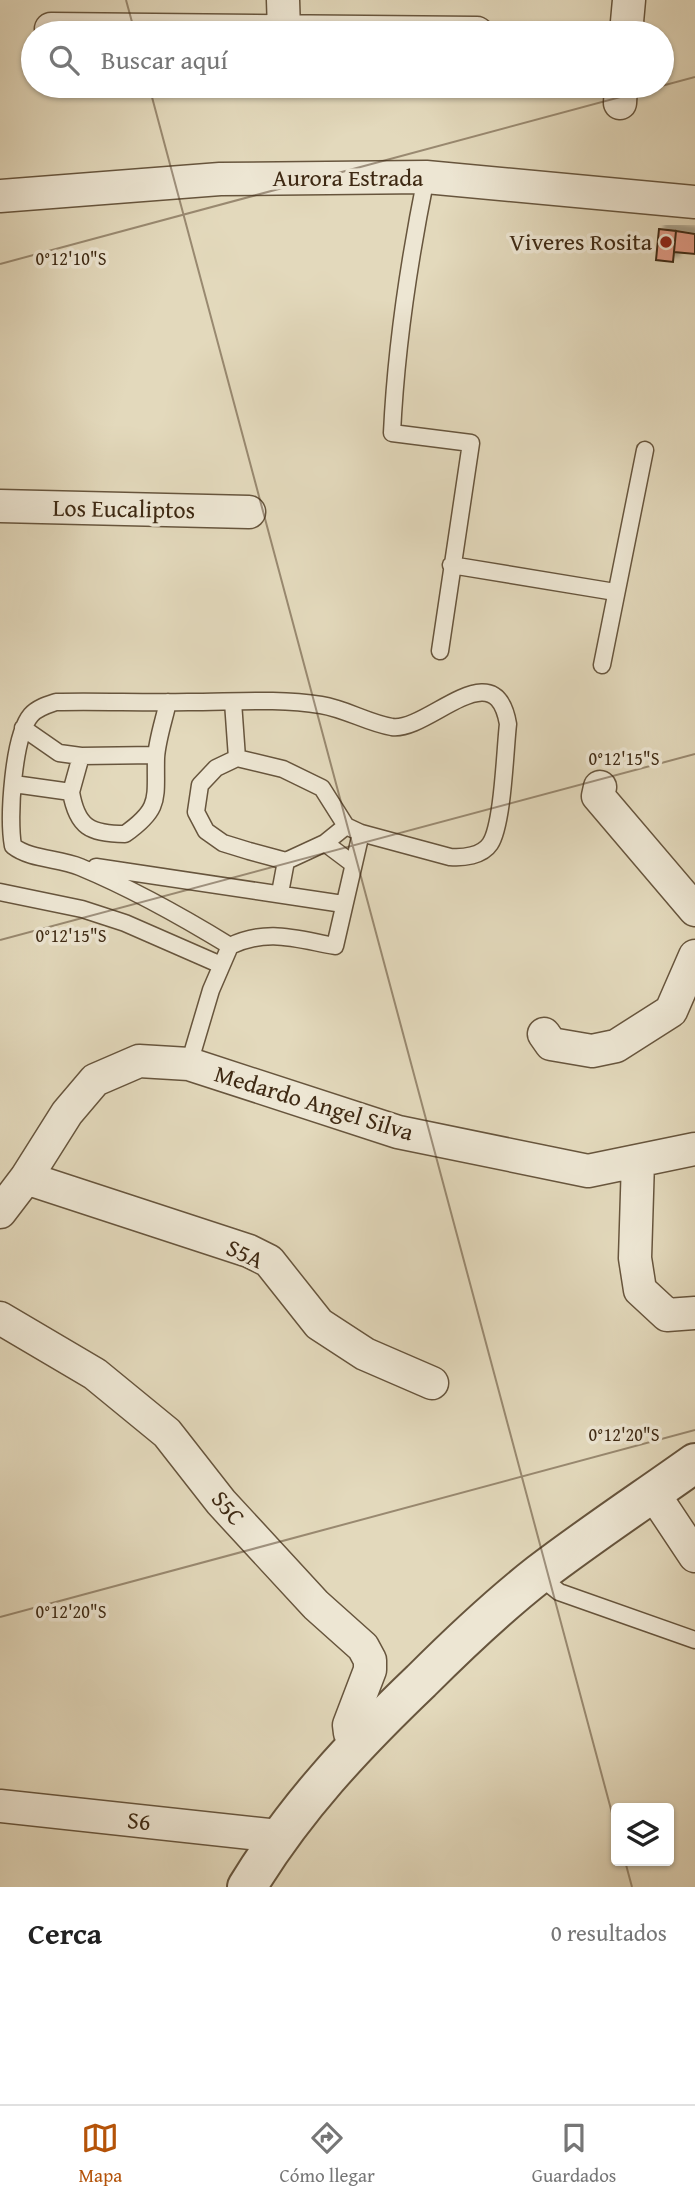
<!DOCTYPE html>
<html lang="es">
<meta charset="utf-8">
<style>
body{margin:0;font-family:"Gentium Book Plus",serif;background:#f2f2f2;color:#222}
.controls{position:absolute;right:21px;bottom:21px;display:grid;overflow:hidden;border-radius:7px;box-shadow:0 2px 5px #0004}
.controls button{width:63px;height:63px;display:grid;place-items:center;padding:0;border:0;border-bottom:2px solid #e0e0e0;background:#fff;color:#222;font:35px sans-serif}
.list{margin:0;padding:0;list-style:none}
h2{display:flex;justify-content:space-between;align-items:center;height:91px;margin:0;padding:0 28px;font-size:30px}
h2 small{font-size:23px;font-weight:400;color:#767676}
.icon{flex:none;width:38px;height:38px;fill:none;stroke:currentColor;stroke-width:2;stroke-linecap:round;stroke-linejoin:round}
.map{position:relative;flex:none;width:695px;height:1887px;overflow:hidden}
.search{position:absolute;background:#fff;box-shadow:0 2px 5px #0004;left:21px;right:21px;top:21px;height:77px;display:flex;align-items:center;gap:18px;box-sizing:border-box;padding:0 24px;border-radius:38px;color:#767676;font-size:26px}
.sheet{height:217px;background:#fff}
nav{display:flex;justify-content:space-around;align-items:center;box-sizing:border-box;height:98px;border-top:2px solid #e0e0e0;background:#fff;font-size:19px;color:#767676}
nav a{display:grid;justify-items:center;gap:4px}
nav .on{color:#b45309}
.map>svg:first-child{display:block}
</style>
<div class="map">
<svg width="695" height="1887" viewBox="0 0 695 1887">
<defs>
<filter id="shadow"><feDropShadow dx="6" dy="-6" stdDeviation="2" flood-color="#0004"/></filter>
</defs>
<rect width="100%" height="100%" fill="#e3d9bc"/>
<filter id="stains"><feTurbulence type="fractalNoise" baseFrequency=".00286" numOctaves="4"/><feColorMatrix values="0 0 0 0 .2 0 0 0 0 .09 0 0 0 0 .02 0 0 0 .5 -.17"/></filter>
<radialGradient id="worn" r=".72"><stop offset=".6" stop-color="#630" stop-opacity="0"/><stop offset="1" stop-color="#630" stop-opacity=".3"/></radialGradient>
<!-- building -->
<path fill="#e29c87" stroke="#3e2913" stroke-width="2" filter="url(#shadow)" d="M659 229 676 231 673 262 656 260Z
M676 231 695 234V254L674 252Z"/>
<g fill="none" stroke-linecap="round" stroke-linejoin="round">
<!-- service casing -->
<g stroke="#67553d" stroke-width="19">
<path id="service" d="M426 177C409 261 396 347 392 433L471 443 440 651
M451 565 615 592
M602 665 645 450
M233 702 237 758
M23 728 59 753 81 756 156 755
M14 784 71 792C77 827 90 834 125 834 162 808 155 798 156 758 157 740 164 720 168 702
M71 792 81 756
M325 843 353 864
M96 867 343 904
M0 892 82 909 125 923 221 965
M280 893 286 861
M230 946C181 916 133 889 80 867 59 858 31 860 13 846 8 818 13 736 31 715 37 708 47 705 56 702 100 701 144 703 188 702 232 702 278 698 321 705 346 709 368 723 392 727 428 732 495 649 508 724 505 749 503 825 490 844 482 856 463 858 450 857L361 833 346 826 322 788 283 769 237 758 216 768 200 785 196 812 206 831 223 843 249 851 286 861 325 843 346 826
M189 1064 211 990 230 946C268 928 296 939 335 946L361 833
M538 1575 559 1592 695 1640"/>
</g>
<!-- minor casing -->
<g stroke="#67553d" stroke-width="35">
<path id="minor" d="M283 0 284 31
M51 29 477 33
M626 33 629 0
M620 103 621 86
M0 196 220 179 426 177 695 202
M0 506 249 512
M600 787 598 796 695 910
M544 1034 551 1044 592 1051 616 1046 671 1011 695 956
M638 1161 635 1258 640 1290 667 1315 695 1313
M26 1178 249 1251 269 1261 319 1324 365 1354 432 1383
M0 1212 26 1178 67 1113 95 1080 139 1061 189 1064 398 1132 588 1171 695 1149
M0 1318 95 1374 167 1433 221 1502 316 1605 363 1647 370 1660V1670L349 1725 350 1733 357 1745
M653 1493 695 1556
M0 1806 278 1836"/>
</g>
<!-- tertiary casing -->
<g stroke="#67553d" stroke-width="42">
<path id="tertiary" d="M247 1887C295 1808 354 1745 421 1681 459 1643 497 1607 539 1574 590 1535 643 1500 695 1463"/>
</g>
<!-- service -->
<use href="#service" stroke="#ede6d3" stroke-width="16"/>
<!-- minor -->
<use href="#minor" stroke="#ede6d3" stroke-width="32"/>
<!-- tertiary -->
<use href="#tertiary" stroke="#ede6d3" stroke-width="38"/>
</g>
<!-- ticks -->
<path fill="none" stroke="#3e2913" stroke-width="2" stroke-opacity="0.45" d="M126 0 135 33M149 86 616 1828M0 264 695 77M0 940 695 754M0 1617 695 1430M625 1861 632 1887"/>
<!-- markers -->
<circle fill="#8f2418" stroke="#ede6d3" stroke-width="2.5" cx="666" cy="242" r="7"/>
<g text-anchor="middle" stroke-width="7" stroke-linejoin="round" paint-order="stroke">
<!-- street labels -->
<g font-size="24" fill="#3e2913" stroke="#ede6d3">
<text x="348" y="186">Aurora Estrada</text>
<text transform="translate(124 509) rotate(1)" y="8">Los Eucaliptos</text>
<text transform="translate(314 1103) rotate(17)" y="8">Medardo Angel Silva</text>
<text transform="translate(245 1254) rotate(25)" y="8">S5A</text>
<text transform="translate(228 1508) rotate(50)" y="8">S5C</text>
<text transform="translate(139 1821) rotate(6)" y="8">S6</text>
</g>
<!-- poi labels -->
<g font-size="24" fill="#3e2913" stroke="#ede6d3" text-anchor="end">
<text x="652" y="250">Viveres Rosita</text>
</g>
</g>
<g font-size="18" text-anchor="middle" fill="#3e2913" stroke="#ede6d3" stroke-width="7" stroke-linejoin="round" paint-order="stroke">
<text x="71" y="265">0°12'10"S</text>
<text x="624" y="765">0°12'15"S</text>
<text x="71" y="942">0°12'15"S</text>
<text x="624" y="1441">0°12'20"S</text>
<text x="71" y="1618">0°12'20"S</text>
</g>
<rect width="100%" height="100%" filter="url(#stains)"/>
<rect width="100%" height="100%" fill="url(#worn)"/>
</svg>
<div class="controls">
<button><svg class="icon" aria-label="layers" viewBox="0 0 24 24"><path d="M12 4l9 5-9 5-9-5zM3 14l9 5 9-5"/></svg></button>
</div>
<div class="search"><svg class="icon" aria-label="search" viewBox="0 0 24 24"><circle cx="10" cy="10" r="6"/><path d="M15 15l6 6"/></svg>Buscar aquí</div>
</div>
<section class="sheet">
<h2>Cerca<small>0 resultados</small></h2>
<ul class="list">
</ul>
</section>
<nav>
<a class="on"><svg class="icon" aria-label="map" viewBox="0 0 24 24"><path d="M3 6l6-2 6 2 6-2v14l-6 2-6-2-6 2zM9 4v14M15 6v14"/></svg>Mapa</a>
<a><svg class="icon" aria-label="directions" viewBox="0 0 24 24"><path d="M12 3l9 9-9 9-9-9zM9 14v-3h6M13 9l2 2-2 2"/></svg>Cómo llegar</a>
<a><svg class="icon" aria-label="saved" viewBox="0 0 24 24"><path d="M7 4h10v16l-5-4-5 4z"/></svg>Guardados</a>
</nav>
